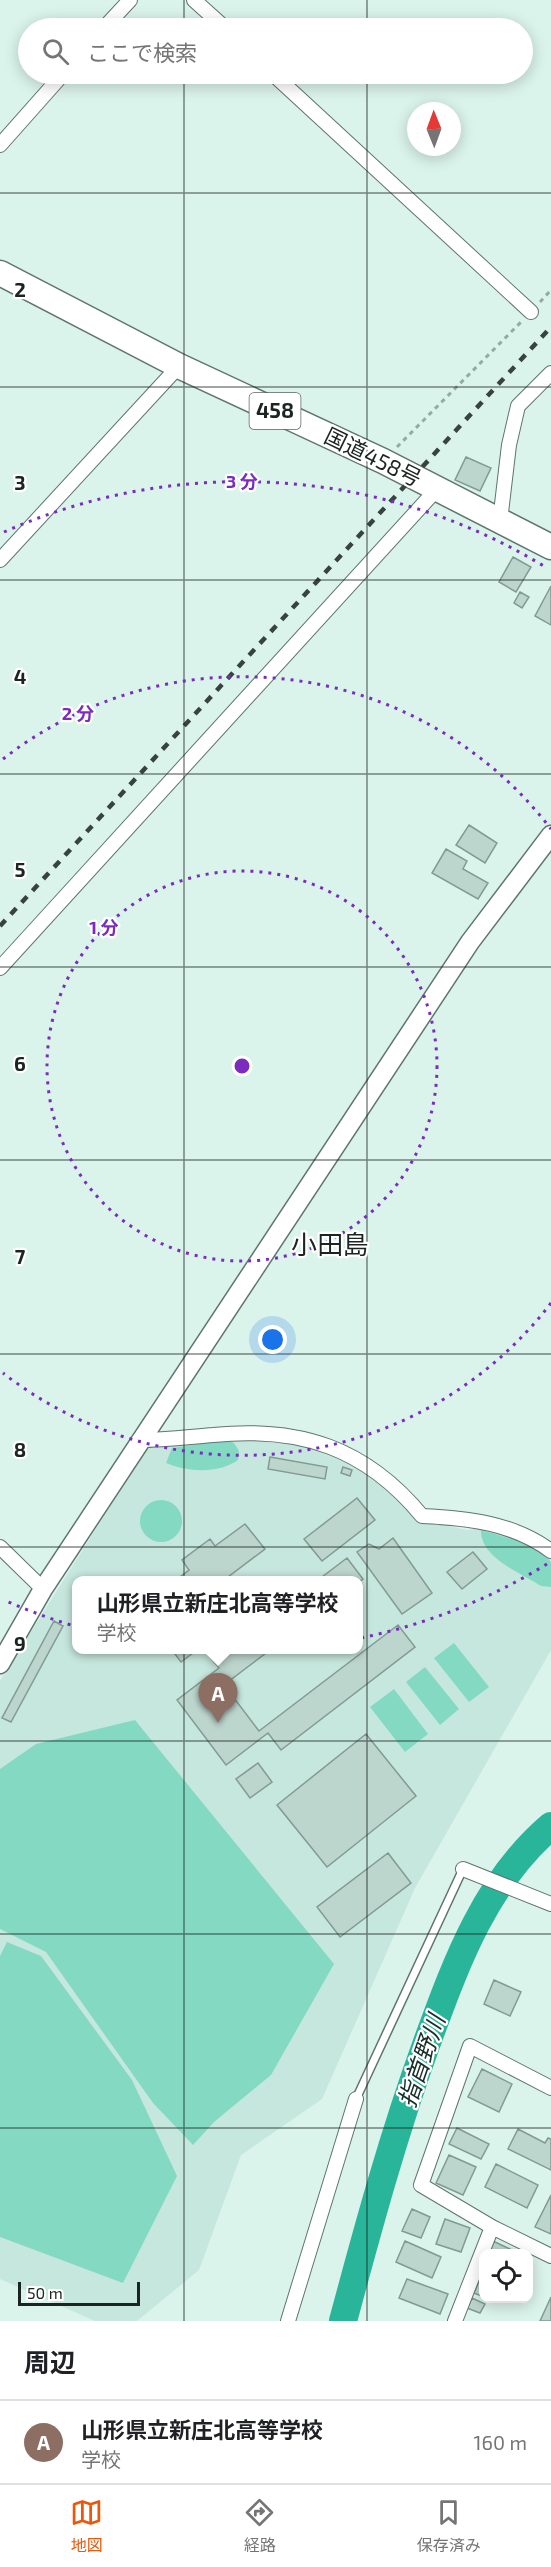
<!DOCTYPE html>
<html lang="ja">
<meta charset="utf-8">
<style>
body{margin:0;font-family:"Exo 2","Noto Sans JP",sans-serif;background:#f6f6f6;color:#202124}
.controls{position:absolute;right:18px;bottom:18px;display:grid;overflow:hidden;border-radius:12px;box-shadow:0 3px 15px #0003}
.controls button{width:54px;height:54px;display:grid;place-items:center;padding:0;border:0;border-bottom:2px solid #e0e0e0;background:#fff;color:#202124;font:30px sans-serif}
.compass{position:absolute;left:407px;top:102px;width:54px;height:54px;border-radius:50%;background:#fff;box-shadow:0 3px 15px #0003;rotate:359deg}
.scale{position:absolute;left:18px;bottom:15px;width:122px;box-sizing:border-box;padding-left:6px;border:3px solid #1b2421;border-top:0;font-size:16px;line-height:21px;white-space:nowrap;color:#1b2421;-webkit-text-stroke:4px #fff;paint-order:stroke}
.you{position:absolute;left:273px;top:1340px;width:21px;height:21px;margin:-15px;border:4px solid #fff;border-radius:50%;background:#1a73e8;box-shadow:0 0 0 9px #1a73e833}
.badge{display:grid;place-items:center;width:39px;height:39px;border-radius:50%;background:#ea580c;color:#fff;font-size:20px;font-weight:700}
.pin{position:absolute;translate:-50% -50px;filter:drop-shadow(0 2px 3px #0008)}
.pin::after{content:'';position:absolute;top:32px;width:21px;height:18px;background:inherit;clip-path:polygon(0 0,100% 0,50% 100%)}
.popup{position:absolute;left:72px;top:1576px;width:291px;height:78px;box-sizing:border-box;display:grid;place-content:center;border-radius:12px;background:#fff;filter:drop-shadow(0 2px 4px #0005);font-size:20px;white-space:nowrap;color:#757577}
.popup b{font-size:22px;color:#202124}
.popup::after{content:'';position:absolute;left:50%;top:100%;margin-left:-12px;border:12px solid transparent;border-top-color:#fff}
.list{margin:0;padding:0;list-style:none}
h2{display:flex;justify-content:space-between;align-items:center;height:78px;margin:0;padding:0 24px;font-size:26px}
h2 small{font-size:20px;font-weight:400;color:#757577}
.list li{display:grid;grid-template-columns:39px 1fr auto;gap:18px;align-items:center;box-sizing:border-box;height:84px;padding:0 24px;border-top:2px solid #e0e0e0}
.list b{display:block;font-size:22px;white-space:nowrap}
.list p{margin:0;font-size:20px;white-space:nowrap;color:#757577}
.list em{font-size:20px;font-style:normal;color:#757577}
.icon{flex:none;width:33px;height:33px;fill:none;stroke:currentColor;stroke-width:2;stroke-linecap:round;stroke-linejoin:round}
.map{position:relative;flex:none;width:551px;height:2321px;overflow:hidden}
.search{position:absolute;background:#fff;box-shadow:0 3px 15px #0003;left:18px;right:18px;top:18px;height:66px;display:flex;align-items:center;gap:15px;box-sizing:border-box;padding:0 21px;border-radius:33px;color:#757577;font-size:22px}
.sheet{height:162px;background:#fff}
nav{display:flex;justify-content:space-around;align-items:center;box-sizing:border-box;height:84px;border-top:2px solid #e0e0e0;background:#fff;font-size:16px;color:#757577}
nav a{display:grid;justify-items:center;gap:3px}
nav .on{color:#ea580c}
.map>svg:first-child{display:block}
</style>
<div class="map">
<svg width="551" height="2321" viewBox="0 0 551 2321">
<rect width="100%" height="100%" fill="#daf3eb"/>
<!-- built -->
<path fill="#c6e7dd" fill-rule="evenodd" d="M226 1437 307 1441 373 1472 420 1520 467 1530 486 1528 526 1543 551 1557V1650L415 1888 322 2099 241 2155 199 2270 137 2321H95L0 2279V1681L150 1443 178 1445ZM77 1580H359V1650H77Z"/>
<!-- green -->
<path fill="#84d9c3" d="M226 1440 234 1443 239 1451 238 1460C219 1474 187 1472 166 1463L172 1448Z
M140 1521a21 21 0 1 1 42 0a21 21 0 1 1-42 0Z
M481 1530C504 1537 535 1543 551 1562V1587L541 1586C520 1573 480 1557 481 1530Z
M454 1643 489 1687 469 1702 434 1658Z
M425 1667 459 1709 440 1725 406 1682Z
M394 1689 428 1734 405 1752 370 1707Z
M135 1720 334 1964 271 2075 214 2122 193 2145 153 2103 46 1952 0 1929V1769L36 1744Z
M7 1942 41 1956 132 2080 177 2176 123 2283 0 2237V1956Z"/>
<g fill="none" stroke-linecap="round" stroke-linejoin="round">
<!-- river -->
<path stroke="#29b599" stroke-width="28" d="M343 2321C368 2228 393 2136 426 2045 455 1966 484 1883 551 1826"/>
</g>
<!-- building -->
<path fill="#bcd5cd" stroke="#839a93" stroke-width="1.5" d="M466 457 491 468 480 491 455 480Z
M513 557 531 567 516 592 499 582Z
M551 586V625L535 616Z
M520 592 529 597 522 608 514 603Z
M469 825 497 843 485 863 456 845Z
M446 849 467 861 463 869 488 883 478 899 432 873Z
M270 1457 327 1467 325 1479 268 1469Z
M343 1467 352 1470 350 1476 341 1473Z
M357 1498 375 1520 322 1561 304 1539Z
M245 1524 265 1549 224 1580H176L189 1570 182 1560 210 1539 215 1546Z
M393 1538 432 1593 402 1614 357 1552 369 1544 379 1549Z
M473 1552 487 1569 462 1589 447 1572Z
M347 1558 363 1579 359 1582 318 1580Z
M54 1621 63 1626 11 1722 2 1718Z
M398 1625 415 1647 281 1750 268 1733 226 1765 177 1700 219 1668 204 1650H214L219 1656 227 1650H270L224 1685 259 1731Z
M172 1650H197L181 1662Z
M366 1734 416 1796 327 1867 277 1805Z
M258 1763 272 1782 250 1798 236 1779Z
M388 1853 411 1883 340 1937 317 1907Z
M494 1980 521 1992 510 2016 484 2004Z
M482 2069 512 2084 499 2112 468 2097Z
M457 2128 489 2144 481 2159 449 2144Z
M518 2129 545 2143 548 2138 551 2139V2170L508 2149Z
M449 2155 476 2167 463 2195 436 2183Z
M496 2164 538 2185 527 2208 485 2187Z
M551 2195V2234L535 2227Z
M412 2209 430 2217 421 2238 402 2231Z
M445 2219 470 2228 461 2252 436 2244Z
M405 2241 441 2257 432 2278 396 2262Z
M493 2241 510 2249 508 2254H487Z
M484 2270V2297L474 2293Z
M407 2279 448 2294 440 2314 399 2298Z
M551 2297V2321H540Z
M472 2298 485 2304 480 2313 467 2308Z"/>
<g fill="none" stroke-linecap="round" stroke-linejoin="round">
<!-- lane casing -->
<g stroke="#5f756f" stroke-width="10">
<path id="lane" d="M356 2099 463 1869"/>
</g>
<!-- street casing -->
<g stroke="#5f756f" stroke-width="16">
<path id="street" d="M194 0 225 28
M104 28 130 0
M273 74 531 312
M0 145 63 74
M500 521 509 445 518 406 551 373
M0 560 179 366
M0 968 437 489
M139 1440C164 1440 188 1437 213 1435 300 1426 366 1448 422 1516 468 1518 513 1523 551 1551
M0 1547 43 1589
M463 1869 551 1904
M492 2227 421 2185 470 2046 551 2088
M288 2321 356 2099
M455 2321 492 2227 551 2256"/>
</g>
<!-- secondary casing -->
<g stroke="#5f756f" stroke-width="21">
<path id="secondary" d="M0 1664 43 1589 470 942 551 835"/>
</g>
<!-- highway casing -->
<g stroke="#5f756f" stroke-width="27">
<path id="highway" d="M0 273 179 366 383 461 551 547"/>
</g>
<!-- path -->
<path stroke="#96a9a3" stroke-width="3" stroke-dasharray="4.5 4.5" stroke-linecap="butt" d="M540 302 551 290
M397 447 521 322"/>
<!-- lane -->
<use href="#lane" stroke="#fff" stroke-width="7"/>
<!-- street -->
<use href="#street" stroke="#fff" stroke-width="14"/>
<!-- secondary -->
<use href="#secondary" stroke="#fff" stroke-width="18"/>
<!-- highway -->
<use href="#highway" stroke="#fff" stroke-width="24"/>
<!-- rail -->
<path stroke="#384340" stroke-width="4.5" stroke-dasharray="8 8" stroke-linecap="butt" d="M0 926 551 327"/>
</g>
<!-- grid -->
<path fill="none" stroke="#1b2421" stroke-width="1.5" stroke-opacity="0.55" d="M184 0V28M367 0V28M184 74V2321M367 74V2321M0 193H551M0 387H551M0 580H551M0 774H551M0 967H551M0 1160H551M0 1354H551M0 1547H551M0 1741H551M0 1934H551M0 2128H551"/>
<!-- distance rings -->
<g fill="none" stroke="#7b2cbf" stroke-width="3" stroke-dasharray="3 6">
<circle cx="242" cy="1066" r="195"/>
<path d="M551 1303A389 389 0 0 1 3 1373M3 759A389 389 0 0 1 551 829"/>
<path d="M547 1564A584 584 0 0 1 4 1600M4 532A584 584 0 0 1 547 568"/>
</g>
<g text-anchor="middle" stroke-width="4.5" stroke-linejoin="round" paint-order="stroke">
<!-- shield labels -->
<rect fill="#fff" stroke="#5f6664" stroke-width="1.5" x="249.5" y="393" width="51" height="36" rx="4.5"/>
<g font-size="21" font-weight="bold" fill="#1b2421">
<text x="275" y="418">458</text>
</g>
<!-- street labels -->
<g font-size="22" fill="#1b2421" stroke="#fff">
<text transform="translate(373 457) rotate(26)" y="8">国道458号</text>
</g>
<!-- water labels -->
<g font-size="24" font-style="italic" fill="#182e28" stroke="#fff">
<text transform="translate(422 2061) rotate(-71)" y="8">指首野川</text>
</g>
<!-- quarter labels -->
<g font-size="26" fill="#1b2421" stroke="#fff">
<text x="330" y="1254">小田島</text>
</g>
</g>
<g font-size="20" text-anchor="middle" font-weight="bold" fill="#1b2421" stroke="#fff" stroke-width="4.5" stroke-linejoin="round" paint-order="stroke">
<text x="20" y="297">2</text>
<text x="20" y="490">3</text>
<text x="20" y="684">4</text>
<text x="20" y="877">5</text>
<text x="20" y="1071">6</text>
<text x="20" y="1264">7</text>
<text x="20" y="1457">8</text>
<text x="20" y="1651">9</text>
</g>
<circle cx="242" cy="1066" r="9" fill="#7b2cbf" stroke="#fff" stroke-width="3"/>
<g font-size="18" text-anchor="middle" font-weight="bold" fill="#7b2cbf" stroke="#fff" stroke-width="4.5" stroke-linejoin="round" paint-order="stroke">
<text x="242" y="488">3 分</text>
<text x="78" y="720">2 分</text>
<text x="104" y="934">1 分</text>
</g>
</svg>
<div class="controls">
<button><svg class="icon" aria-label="locate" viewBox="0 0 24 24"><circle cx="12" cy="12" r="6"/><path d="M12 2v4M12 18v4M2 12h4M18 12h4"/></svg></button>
</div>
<svg class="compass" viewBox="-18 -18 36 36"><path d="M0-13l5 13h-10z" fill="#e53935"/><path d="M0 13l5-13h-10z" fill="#757577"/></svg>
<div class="scale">50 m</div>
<div class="you"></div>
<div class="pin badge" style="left:218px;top:1723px;background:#8d6e63">A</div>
<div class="popup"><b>山形県立新庄北高等学校</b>学校</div>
<div class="search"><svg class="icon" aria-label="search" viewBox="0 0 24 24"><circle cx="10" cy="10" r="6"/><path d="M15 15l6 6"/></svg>ここで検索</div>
</div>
<section class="sheet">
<h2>周辺<small></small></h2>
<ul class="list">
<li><span class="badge" style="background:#8d6e63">A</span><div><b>山形県立新庄北高等学校</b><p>学校</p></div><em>160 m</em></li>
</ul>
</section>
<nav>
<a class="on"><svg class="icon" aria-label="map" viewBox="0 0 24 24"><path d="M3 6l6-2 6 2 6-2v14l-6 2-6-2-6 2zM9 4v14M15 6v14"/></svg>地図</a>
<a><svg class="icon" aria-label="directions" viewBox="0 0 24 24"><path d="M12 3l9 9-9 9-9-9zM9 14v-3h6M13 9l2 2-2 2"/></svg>経路</a>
<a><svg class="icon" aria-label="saved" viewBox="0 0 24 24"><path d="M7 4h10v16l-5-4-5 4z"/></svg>保存済み</a>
</nav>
